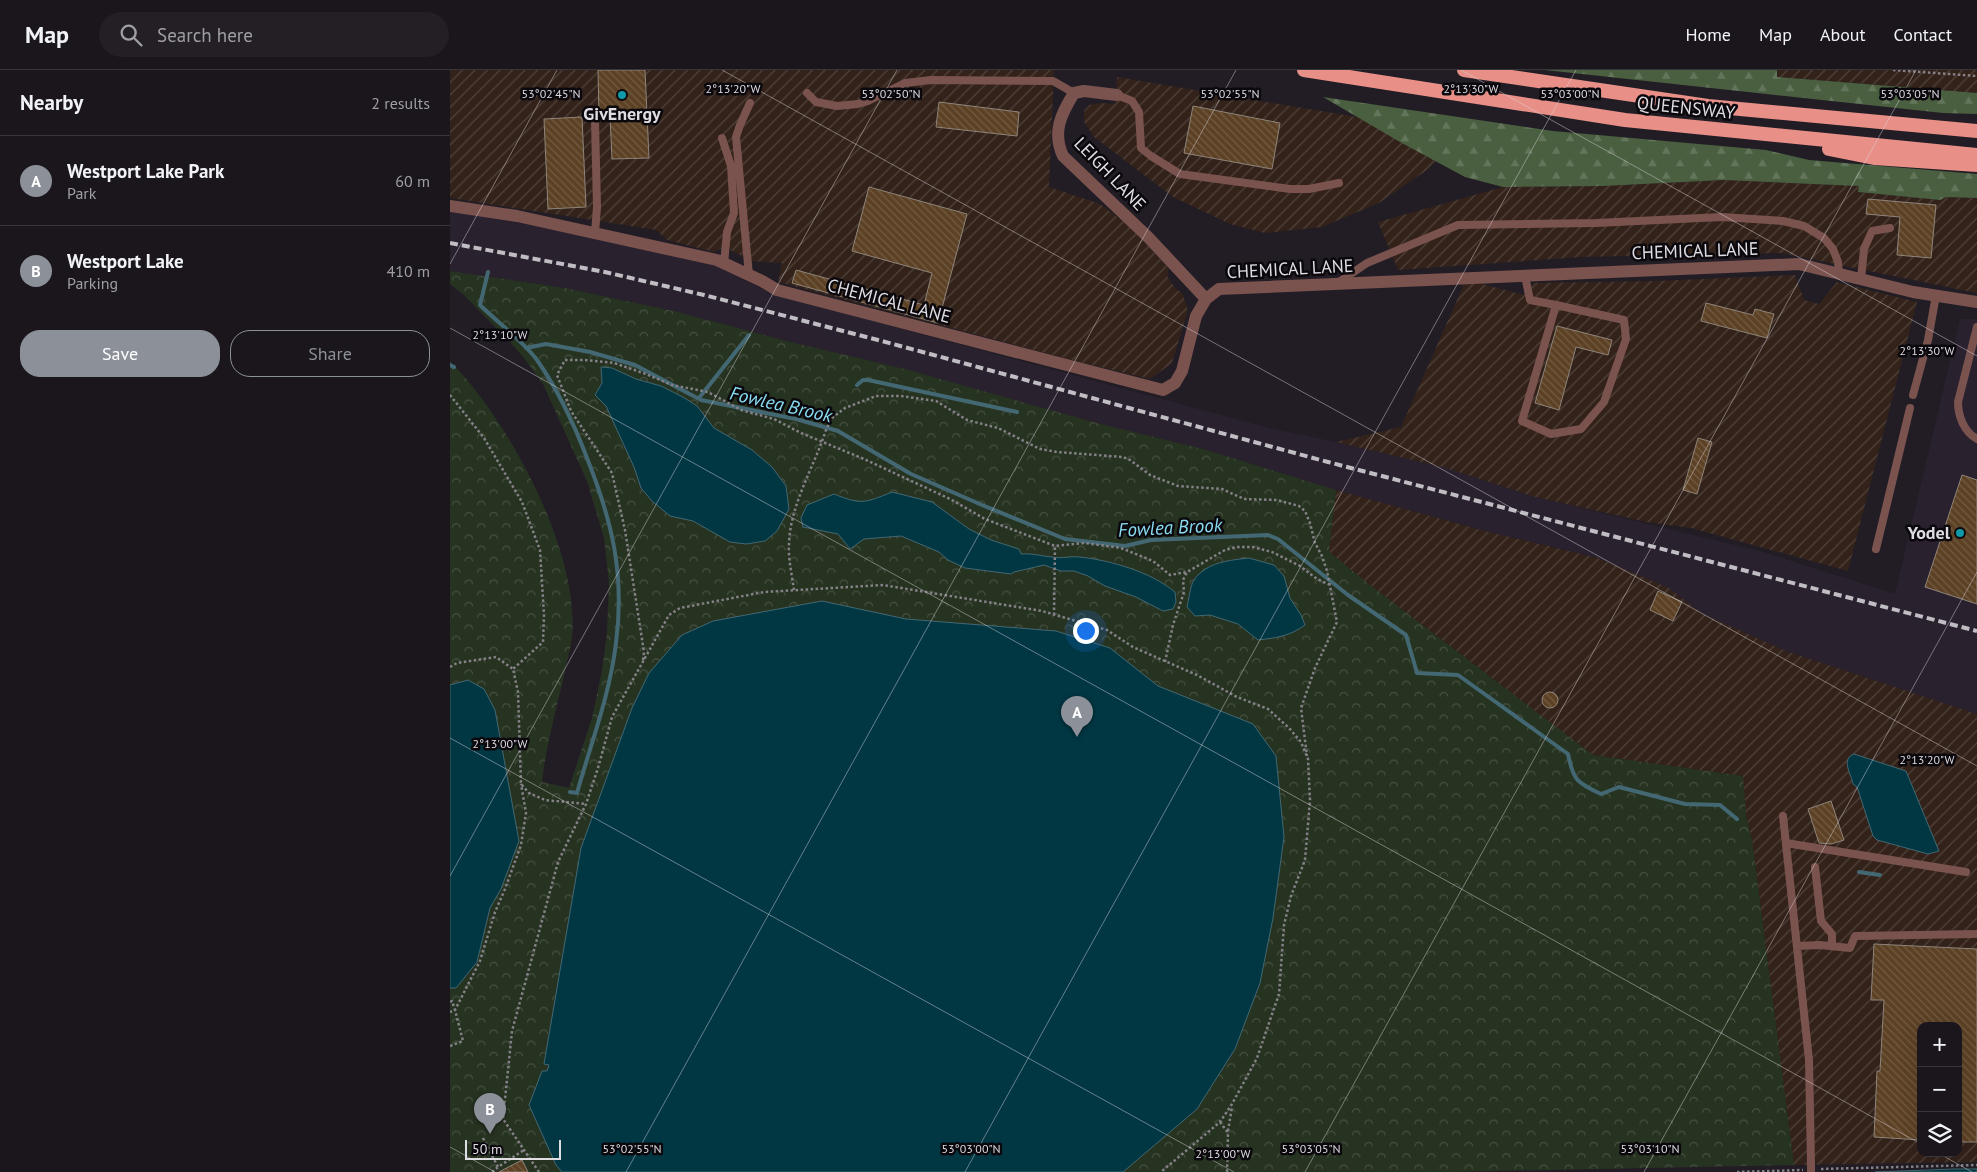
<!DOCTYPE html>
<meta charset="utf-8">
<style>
body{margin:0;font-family:"PT Sans",sans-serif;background:#231f25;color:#f1f3f6}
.controls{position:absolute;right:15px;bottom:15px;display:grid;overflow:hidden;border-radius:10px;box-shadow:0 5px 20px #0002}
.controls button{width:45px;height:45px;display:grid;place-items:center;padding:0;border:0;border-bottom:1px solid #38353b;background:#1a161c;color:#f1f3f6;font:25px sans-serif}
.scale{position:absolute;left:15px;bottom:12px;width:96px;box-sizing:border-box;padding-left:5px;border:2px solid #dfdce2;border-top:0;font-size:14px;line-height:18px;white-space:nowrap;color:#dfdce2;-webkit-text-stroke:4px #0a080c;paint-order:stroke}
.you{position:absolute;left:635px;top:560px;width:18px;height:18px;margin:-12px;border:4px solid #fff;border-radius:50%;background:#1a73e8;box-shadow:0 0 0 8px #1a73e833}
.badge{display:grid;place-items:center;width:32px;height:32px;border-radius:50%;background:#8c9099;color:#fff;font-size:16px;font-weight:700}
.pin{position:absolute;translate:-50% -41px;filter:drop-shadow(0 1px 2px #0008)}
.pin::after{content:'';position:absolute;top:26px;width:18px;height:15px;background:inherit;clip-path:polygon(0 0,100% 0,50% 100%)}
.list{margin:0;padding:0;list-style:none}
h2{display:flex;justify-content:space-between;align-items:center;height:65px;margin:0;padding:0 20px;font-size:21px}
h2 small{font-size:16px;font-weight:400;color:#9f9fa3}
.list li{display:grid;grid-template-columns:32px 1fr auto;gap:15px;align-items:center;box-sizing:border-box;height:90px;padding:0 20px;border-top:1px solid #38353b}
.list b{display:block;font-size:19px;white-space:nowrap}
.list p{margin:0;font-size:16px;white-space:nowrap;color:#9f9fa3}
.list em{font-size:16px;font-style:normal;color:#9f9fa3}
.actions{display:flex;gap:10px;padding:15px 20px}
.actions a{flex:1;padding:11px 0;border:1px solid #8c9099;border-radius:20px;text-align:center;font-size:18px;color:#8c9099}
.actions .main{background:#8c9099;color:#fff}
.icon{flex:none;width:28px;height:28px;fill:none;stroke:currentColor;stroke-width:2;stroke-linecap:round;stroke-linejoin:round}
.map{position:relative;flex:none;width:1527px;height:1102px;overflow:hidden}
header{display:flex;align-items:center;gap:30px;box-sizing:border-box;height:70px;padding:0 25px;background:#1a161c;border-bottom:1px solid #38353b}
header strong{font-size:24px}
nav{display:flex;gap:28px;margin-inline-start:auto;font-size:18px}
.search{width:350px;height:45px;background:#231f25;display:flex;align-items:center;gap:12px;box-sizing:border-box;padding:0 18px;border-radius:28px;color:#9f9fa3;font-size:19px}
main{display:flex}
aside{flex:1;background:#1a161c}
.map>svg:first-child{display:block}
</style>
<header>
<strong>Map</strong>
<div class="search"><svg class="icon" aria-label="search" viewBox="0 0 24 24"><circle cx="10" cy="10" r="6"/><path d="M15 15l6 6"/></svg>Search here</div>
<nav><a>Home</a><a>Map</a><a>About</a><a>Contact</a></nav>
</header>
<main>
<aside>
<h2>Nearby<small>2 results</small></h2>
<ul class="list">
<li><span class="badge">A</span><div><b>Westport Lake Park</b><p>Park</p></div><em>60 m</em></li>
<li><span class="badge">B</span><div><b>Westport Lake</b><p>Parking</p></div><em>410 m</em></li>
</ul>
<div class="actions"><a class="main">Save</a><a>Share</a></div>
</aside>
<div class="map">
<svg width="1527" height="1102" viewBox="0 0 1527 1102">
<defs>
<pattern id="industrial-furrows" width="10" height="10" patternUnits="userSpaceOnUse" patternTransform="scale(1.25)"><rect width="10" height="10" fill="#33221a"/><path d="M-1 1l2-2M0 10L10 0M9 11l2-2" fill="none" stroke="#50423b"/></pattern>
<pattern id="forest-firs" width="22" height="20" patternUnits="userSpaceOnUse" patternTransform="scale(1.25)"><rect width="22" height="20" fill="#495f3f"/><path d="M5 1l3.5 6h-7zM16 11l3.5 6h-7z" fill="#63755a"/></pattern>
<pattern id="park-crowns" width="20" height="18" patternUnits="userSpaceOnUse" patternTransform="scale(1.25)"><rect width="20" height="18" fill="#273321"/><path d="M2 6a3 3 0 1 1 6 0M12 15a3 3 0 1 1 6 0" fill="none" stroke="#465041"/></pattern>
<pattern id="building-back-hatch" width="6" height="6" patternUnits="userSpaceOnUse" patternTransform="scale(1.25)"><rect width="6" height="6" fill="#5c4124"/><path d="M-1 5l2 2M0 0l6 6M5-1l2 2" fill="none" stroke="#735c44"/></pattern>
</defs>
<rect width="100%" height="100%" fill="#221d25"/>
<!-- built -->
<path fill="#2a212f" d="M0 141 70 153 246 190 266 196 322 224 823 359 886 372 996 398 1085 427 1310 481 1445 524 1510 249H1527V644L1336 581 1251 543 1219 518 1148 488 1035 461 886 420 757 380 647 353 451 298 336 271 228 242 115 218 0 201Z"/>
<!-- industrial -->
<path fill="url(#industrial-furrows)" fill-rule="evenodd" d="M0 0H604L599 117 650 134 682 158 719 199 717 206 726 219 732 223 738 240 722 293 700 309 630 292 328 212 332 193 301 191 275 177 264 182 217 170 206 160 0 128Z
M1327 0H1527V23L1327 7Z
M667 7 996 62 992 85 977 100 929 133 872 157 815 163 780 154 723 127 644 67 634 52V41L639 35 650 33 665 34Z
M1274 110 1409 116 1408 122 1490 130 1496 127 1527 128V223L1331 183 1131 187 948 200 928 152 1053 117 1153 116Z
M1345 205 1354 230 1369 234 1387 212 1467 232 1398 501 1241 458 1196 452 1085 427 996 398 886 372 951 357 1014 214H1032L1074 225 1084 213 1206 211Z
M886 420 1035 461 1148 488 1219 518 1251 543 1336 581 1527 644V1092L1344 1095 1302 770 1296 745 1292 706 1143 685 920 515 879 482ZM1471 956H1508V1083H1471Z"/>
<!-- forest -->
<path fill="url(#forest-firs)" d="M1095 0H1327V7L1527 23V44L1493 43Z
M873 27 1103 61 1316 80 1359 90 1527 104V128L1496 127 1490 130 1408 122 1409 116 1274 110 1153 116 1053 117 1015 107 950 72Z"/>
<!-- park -->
<path fill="url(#park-crowns)" d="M0 201 115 218 228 242 336 271 451 298 647 353 757 380 886 420 879 482 920 515 1143 685 1293 706 1296 745 1302 770 1344 1095 994 1102H0V291C59 351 130 482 122 567 121 578 117 590 115 601 107 637 96 675 92 712L119 718 142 648 152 601 157 563 159 512 154 468 137 411 93 314 74 288 61 273 13 224 0 214Z"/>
<!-- water -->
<path fill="#003743" stroke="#436873" d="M151 297 162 298 186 309 211 316 233 327 247 336 264 358 302 380 322 397 336 416 339 439 327 461 315 471 296 474 280 472 243 451 220 446 202 431 191 418 184 397 156 336 145 325 152 313Z
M442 422 482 432 519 459 541 470 569 479 571 484C582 483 591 486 602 487 611 489 620 486 629 487 660 490 701 502 725 522L726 532 723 539 713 541 686 527 655 516 638 506 624 501H611L594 495 564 502 561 504 515 498 498 490 489 482 451 466 414 469 400 479 388 464 353 457 351 448 357 435 384 424C411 435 415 433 442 422Z
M799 488 824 495 834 506 840 528 851 545 855 555C840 566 826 568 808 570L788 554 760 545 745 546 737 537C739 529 740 516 744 510 756 492 781 490 799 488Z
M372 531 456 549 606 561 660 578 708 616 803 654 826 686 834 767 823 848 810 913 785 979 747 1039 673 1102H112L106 1095 79 1035 92 1001H97L99 995 94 994 131 778 182 638 199 603 232 565 263 551Z
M18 610 34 619 45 640 69 771 51 819 40 838 27 892 6 918H0V615Z
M1404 684 1456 701 1489 781 1478 784 1427 770 1423 766 1407 717 1403 714C1402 706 1390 689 1404 684Z
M1505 1099H1527V1102H1425Z"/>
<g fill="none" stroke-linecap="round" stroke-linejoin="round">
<!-- stream -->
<path stroke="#436873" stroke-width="4" d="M38 202 30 235C46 251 74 272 87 290 108 320 124 354 137 388 162 451 175 504 166 573 160 624 141 673 127 723L120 722
M76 278 96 274 140 282 185 295 251 330 346 349 388 361 461 404 532 435 615 469 675 476 701 470 818 465 828 469 898 525 956 565 967 603 1008 605 1118 684C1123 710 1127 713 1151 724L1169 717 1235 734 1270 735 1287 749
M0 295 4 297
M407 315 413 310H418L567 342
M249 328 299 265
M1409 802 1430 805"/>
</g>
<!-- building -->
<path fill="url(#building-back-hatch)" stroke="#8e857b" d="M148 0H195L199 88 162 89 160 46H149Z
M489 32 569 42 567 66 486 57Z
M743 36 830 53 822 99 734 83Z
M132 47 136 137 98 139 94 49Z
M419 117 517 144 488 253 342 213 346 200 474 235 482 203 402 181Z
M1418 129 1486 135 1481 188 1447 185 1450 147 1416 144Z
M1256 233 1303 245 1305 239 1324 244 1317 268 1251 251Z
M1107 256 1162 270 1158 285 1126 277 1109 340 1085 333Z
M1248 368 1262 372 1247 424 1233 420Z
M1512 405 1527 410V534L1475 517Z
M1208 521 1232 532 1223 551 1200 540Z
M1092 630a8 8 0 1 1 16 0a8 8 0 1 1-16 0Z
M1381 731 1394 770 1381 774 1369 773 1358 739Z
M1424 874 1527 879V1072H1508V956H1471V1070L1424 1067 1427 1001H1430L1434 930H1421Z
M72 1090 78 1102H49Z"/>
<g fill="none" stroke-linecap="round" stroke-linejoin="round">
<!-- path -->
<path stroke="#858188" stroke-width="2.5" stroke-dasharray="2.5 2.5" stroke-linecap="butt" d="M1443 0 1527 6
M0 325 34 368 72 432 90 480 94 545 93 572 63 599
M344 520C342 505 338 489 339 474 340 435 364 397 376 360L382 348 395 338 426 326H451L486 331 517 350 548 358 590 379 607 382 673 387 680 390 700 405 728 416 772 419 794 429 827 430 849 436 855 441 860 453 865 473 872 486 877 501 887 552 865 598 851 638 857 686
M604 545 605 476
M193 590 194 582 175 460 162 403 121 341 107 305 115 290H134L164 293 196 304 222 315 258 322 291 340 324 349 351 363 414 389 500 429 535 449 605 476 635 473 671 478 703 491 720 505 737 502
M715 592 723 555 734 522 733 510 737 502 775 480 787 477H803L822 482 850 496 867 509 880 515
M0 597 7 593 46 587 63 599 68 622 71 714 79 723 95 730 136 734
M0 932 2 931 5 940 0 942
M0 976 13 971 5 940 30 891 45 842 55 819 71 775 76 743 71 714
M770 1052 778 1063 777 1102
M778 1061 782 1037
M33 1068 48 1097 74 1080
M1371 1099 1527 1095
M42 1102 48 1097
M89 1102 53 1049 62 961 108 792 136 734 148 698 162 647 219 545 230 538 314 522 433 515 592 541 657 560 683 577 747 605 787 627 818 639 839 658 851 672 858 689 860 730 855 790 841 826 834 855 829 924 807 988 782 1034 770 1052 711 1102
M1287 1102 1353 1100"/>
<!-- service -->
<path stroke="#7a534f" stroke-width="8" d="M357 23 366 32 387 36 408 34 418 31 455 13 481 10 603 11 624 23
M667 25 682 31 689 42 691 78 701 86 730 104 840 119H859L889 113
M145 51 147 137 145 163
M272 68 281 96 284 143 277 162 274 194
M299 205 286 67 290 55 300 33
M1075 206 1080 230 1106 235 1072 351 1101 364 1131 359 1154 332 1176 269 1174 250 1106 235
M1411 209 1414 179 1422 161 1440 158
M889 212 917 193 1008 155 1146 153 1272 147 1333 151 1354 156 1374 168 1383 179 1388 192 1389 204
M1527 257 1508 332C1508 346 1514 362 1527 369
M1463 325 1478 270 1486 225
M1426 479 1460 338
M1333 746 1359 990 1361 1094
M1336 773 1516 802
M1365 797 1371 851 1382 864V876
M1347 876 1370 875 1400 878 1405 866 1527 864"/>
<!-- minor -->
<path stroke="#7a534f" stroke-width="12" d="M667 25 634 21 624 23C611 44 602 62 613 86L698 167 756 229
M0 136 67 146 267 190 312 211 327 220 713 320 725 313 732 301 746 246 756 229 769 219 1349 194 1463 222 1527 232"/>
<!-- trunk -->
<path stroke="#e89087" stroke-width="14" d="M854 0 1175 50 1527 85
M1014 0 1258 36 1527 61
M1379 79 1424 88 1527 95"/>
<!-- rail -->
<path stroke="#c0bdc3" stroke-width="4" stroke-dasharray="8 4" stroke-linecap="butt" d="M0 173 155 202 254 225 432 271 878 392 1527 561"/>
<!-- service-bridge -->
<path stroke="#7a534f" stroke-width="8" d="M1361 1094V1102"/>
</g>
<!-- ticks -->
<path fill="none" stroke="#dfdce2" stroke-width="1" stroke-opacity="0.45" d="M272 0 1527 696M1011 0 1527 286M0 194 107 0M0 258 1471 1074M0 668 784 1102M0 806 447 0M0 1077 45 1102M1488 1083 1522 1102M176 1102 786 0M515 1102 1126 0M855 1102 1466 0M1194 1102 1527 502"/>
<!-- markers -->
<g fill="#0f9aa8" stroke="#0a080c" stroke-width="2">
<circle cx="172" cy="25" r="5"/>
<circle cx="1510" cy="463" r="5"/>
</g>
<g text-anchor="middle" stroke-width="5" stroke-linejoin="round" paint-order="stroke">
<!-- street labels -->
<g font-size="18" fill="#dfdce2" stroke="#0a080c">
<text transform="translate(1236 38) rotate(6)" y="6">QUEENSWAY</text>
<text transform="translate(660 104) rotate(46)" y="6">LEIGH LANE</text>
<text transform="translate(1245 181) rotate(-2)" y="6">CHEMICAL LANE</text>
<text transform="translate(840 199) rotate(-3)" y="6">CHEMICAL LANE</text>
<text transform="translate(439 231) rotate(15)" y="6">CHEMICAL LANE</text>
</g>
<!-- poi labels -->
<g font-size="18" font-weight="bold" fill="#dfdce2" stroke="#0a080c">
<text x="172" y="50">GivEnergy</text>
<text x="1500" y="469" text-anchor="end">Yodel</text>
</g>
<!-- water labels -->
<g font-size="19" font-style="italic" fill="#89dcf2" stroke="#0a080c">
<text transform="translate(331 334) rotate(13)" y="7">Fowlea Brook</text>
<text transform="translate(720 457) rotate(-3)" y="7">Fowlea Brook</text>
</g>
</g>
<g font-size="12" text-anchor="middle" fill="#dfdce2" stroke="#0a080c" stroke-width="5" stroke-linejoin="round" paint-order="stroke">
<text x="1021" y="23">2°13'30"W</text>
<text x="283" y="23">2°13'20"W</text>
<text x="101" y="28">53°02'45"N</text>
<text x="441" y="28">53°02'50"N</text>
<text x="780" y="28">53°02'55"N</text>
<text x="1120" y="28">53°03'00"N</text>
<text x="1460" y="28">53°03'05"N</text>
<text x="50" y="269">2°13'10"W</text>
<text x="1477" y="285">2°13'30"W</text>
<text x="50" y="678">2°13'00"W</text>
<text x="1477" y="694">2°13'20"W</text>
<text x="182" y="1083">53°02'55"N</text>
<text x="521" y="1083">53°03'00"N</text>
<text x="861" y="1083">53°03'05"N</text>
<text x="1200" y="1083">53°03'10"N</text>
<text x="773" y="1088">2°13'00"W</text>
</g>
</svg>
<div class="controls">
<button>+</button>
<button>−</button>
<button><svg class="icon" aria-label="layers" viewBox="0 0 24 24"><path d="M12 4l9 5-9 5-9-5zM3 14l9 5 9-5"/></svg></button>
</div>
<div class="scale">50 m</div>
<div class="you"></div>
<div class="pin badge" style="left:627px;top:667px">A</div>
<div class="pin badge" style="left:40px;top:1064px">B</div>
</div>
</main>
